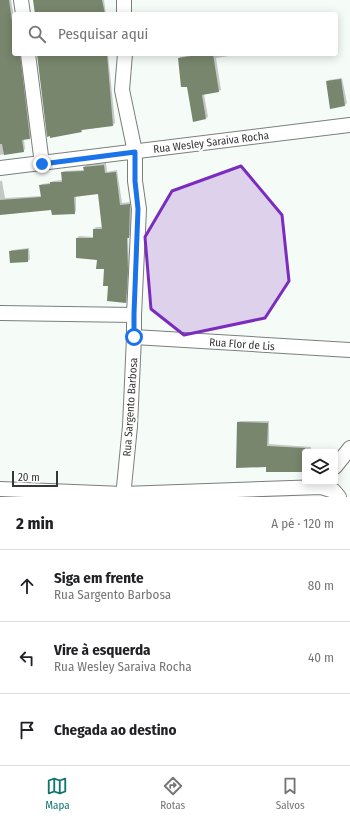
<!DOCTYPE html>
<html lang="pt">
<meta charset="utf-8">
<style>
body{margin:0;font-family:"Fira Sans Condensed",sans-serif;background:#f2f2f2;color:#202124}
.controls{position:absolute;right:12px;bottom:12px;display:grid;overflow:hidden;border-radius:4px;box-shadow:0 2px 10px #0003}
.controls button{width:36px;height:36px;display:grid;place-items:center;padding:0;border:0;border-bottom:1px solid #e0e0e0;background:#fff;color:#202124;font:20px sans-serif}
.scale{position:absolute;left:12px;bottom:10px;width:46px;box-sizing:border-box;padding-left:4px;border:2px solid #353736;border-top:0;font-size:11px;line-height:14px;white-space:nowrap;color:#353736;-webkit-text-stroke:3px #fff;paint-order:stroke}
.stop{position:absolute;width:12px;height:12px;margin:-9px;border:3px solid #1a73e8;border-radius:50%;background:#fff}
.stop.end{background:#1a73e8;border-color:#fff;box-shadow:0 1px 4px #0008}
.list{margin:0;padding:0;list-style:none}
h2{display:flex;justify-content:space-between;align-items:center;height:52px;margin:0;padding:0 16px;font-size:17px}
h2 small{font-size:13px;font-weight:400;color:#757577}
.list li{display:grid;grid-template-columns:26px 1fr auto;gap:12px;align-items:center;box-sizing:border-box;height:72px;padding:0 16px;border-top:1px solid #e0e0e0}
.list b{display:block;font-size:15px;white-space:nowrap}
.list p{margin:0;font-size:13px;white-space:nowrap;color:#757577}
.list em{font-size:13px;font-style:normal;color:#757577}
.icon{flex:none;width:22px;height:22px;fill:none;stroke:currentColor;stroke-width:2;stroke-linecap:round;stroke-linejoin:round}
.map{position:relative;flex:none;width:350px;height:497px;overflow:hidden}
.search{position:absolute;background:#fff;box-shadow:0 2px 10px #0003;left:12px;right:12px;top:12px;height:44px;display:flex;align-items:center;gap:10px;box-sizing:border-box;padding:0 14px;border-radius:4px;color:#757577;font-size:15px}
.sheet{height:268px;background:#fff}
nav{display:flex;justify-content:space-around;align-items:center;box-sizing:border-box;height:56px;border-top:1px solid #e0e0e0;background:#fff;font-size:11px;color:#757577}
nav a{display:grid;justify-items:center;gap:2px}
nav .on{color:#0f766e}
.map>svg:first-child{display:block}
</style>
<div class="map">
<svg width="350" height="497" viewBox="0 0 350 497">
<rect width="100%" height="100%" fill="#f5fbf7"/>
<!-- shadow -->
<path fill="#0003" d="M0 0H11L14 18V54H21L32 136 30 138 24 139 25 149 23 151 0 155Z
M34 0H104L106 14H36Z
M38 54H108L115 123 113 125 83 130 81 131Z
M199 54 231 55 229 56 216 58 221 90 219 91 204 94 208 117 206 118 188 86 179 59 180 57Z
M342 78 347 103 345 105 327 82 329 80Z
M106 163 107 172 117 170 122 203 131 202V235L128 237 129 267 128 300 126 302 109 285 105 268 98 259 77 238 79 236 94 237V229L96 227H103L99 193 76 196V211L74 213 52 209 6 213 0 215V181H2L5 198 42 196 40 186 42 184 50 183 53 181 62 180V173L64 171 84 170V167L86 165Z
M29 248 30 259 28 261 10 252 12 250Z
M240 421H269V444L311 447 310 452H305V471L267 466 238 422Z"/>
<!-- building -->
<path fill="#78866d" d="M0 0H9L14 35V54H20L30 139 22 140 24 152 4 155 2 144H0Z
M33 0H102L105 14H35Z
M37 54H107L113 126 81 130 82 132 50 138V136L47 137Z
M198 54H213L219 92 202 95 206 119 193 122 187 87H181L178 58 198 55Z
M341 79 345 106 330 109 326 81Z
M104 165 105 173 116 172 120 205 130 204 129 238H127L128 270 126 303 107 301 108 286H103L104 269H96L97 260 76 258V238H93V229H102L98 194 74 197 75 214 52 215 51 210 0 215V200L41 197 39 185 50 184V182H62L61 172 84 171 83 167Z
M28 249V262L10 263 9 251Z
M237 422 268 423 267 446 305 448V472H266V467L236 468Z"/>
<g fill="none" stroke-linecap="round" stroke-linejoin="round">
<!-- minor casing -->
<g stroke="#7a7f7c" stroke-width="16">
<path id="minor" d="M21 0 23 14
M124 0V14
M28 54 42 164
M0 168 350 125
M0 313 134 315
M134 337 350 350
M335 467 350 448
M0 489 123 494 321 487 334 491 339 497
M123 497 130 426 134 337V315L139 209 135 181V152L122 90 125 54"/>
</g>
<!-- minor -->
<use href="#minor" stroke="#fff" stroke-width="14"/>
</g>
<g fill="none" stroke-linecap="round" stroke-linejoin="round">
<!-- route -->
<path stroke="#1a73e8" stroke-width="5" d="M42 164 135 152V181L138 209 134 314V337"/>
</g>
<!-- marked area -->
<path fill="#7b2cbf" fill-opacity="0.2" stroke="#7b2cbf" stroke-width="3" stroke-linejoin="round" d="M241 166 282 215 289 281 265 318 184 335 151 309 145 237 172 191Z"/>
<g text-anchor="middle" stroke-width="4" stroke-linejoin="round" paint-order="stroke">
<!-- street labels -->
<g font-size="11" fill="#353736" stroke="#fff">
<text transform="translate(211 142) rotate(-7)" y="4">Rua Wesley Saraiva Rocha</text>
<text transform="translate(242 344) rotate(4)" y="4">Rua Flor de Lis</text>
<text transform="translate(130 407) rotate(-86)" y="4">Rua Sargento Barbosa</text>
</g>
</g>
</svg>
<div class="controls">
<button><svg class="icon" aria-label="layers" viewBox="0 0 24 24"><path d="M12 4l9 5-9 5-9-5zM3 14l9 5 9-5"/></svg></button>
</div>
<div class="scale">20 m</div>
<div class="stop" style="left:134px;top:337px"></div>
<div class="stop end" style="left:42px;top:164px"></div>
<div class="search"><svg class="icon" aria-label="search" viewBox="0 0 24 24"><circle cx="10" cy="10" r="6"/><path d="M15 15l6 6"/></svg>Pesquisar aqui</div>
</div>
<section class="sheet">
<h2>2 min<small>A pé · 120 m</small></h2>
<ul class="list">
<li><svg class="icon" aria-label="ahead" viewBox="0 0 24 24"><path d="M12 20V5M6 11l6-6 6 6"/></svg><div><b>Siga em frente</b><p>Rua Sargento Barbosa</p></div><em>80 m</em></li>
<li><svg class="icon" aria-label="left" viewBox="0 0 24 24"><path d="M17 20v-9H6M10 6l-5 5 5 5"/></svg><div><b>Vire à esquerda</b><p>Rua Wesley Saraiva Rocha</p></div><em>40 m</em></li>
<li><svg class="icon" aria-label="arrive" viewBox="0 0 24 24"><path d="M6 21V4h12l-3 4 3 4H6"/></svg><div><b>Chegada ao destino</b></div></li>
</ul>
</section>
<nav>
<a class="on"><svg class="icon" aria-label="map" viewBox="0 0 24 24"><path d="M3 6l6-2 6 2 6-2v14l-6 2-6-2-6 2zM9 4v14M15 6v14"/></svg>Mapa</a>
<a><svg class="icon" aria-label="directions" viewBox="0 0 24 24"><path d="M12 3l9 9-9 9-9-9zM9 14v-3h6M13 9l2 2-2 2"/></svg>Rotas</a>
<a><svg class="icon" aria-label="saved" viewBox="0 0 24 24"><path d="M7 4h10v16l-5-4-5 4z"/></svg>Salvos</a>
</nav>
